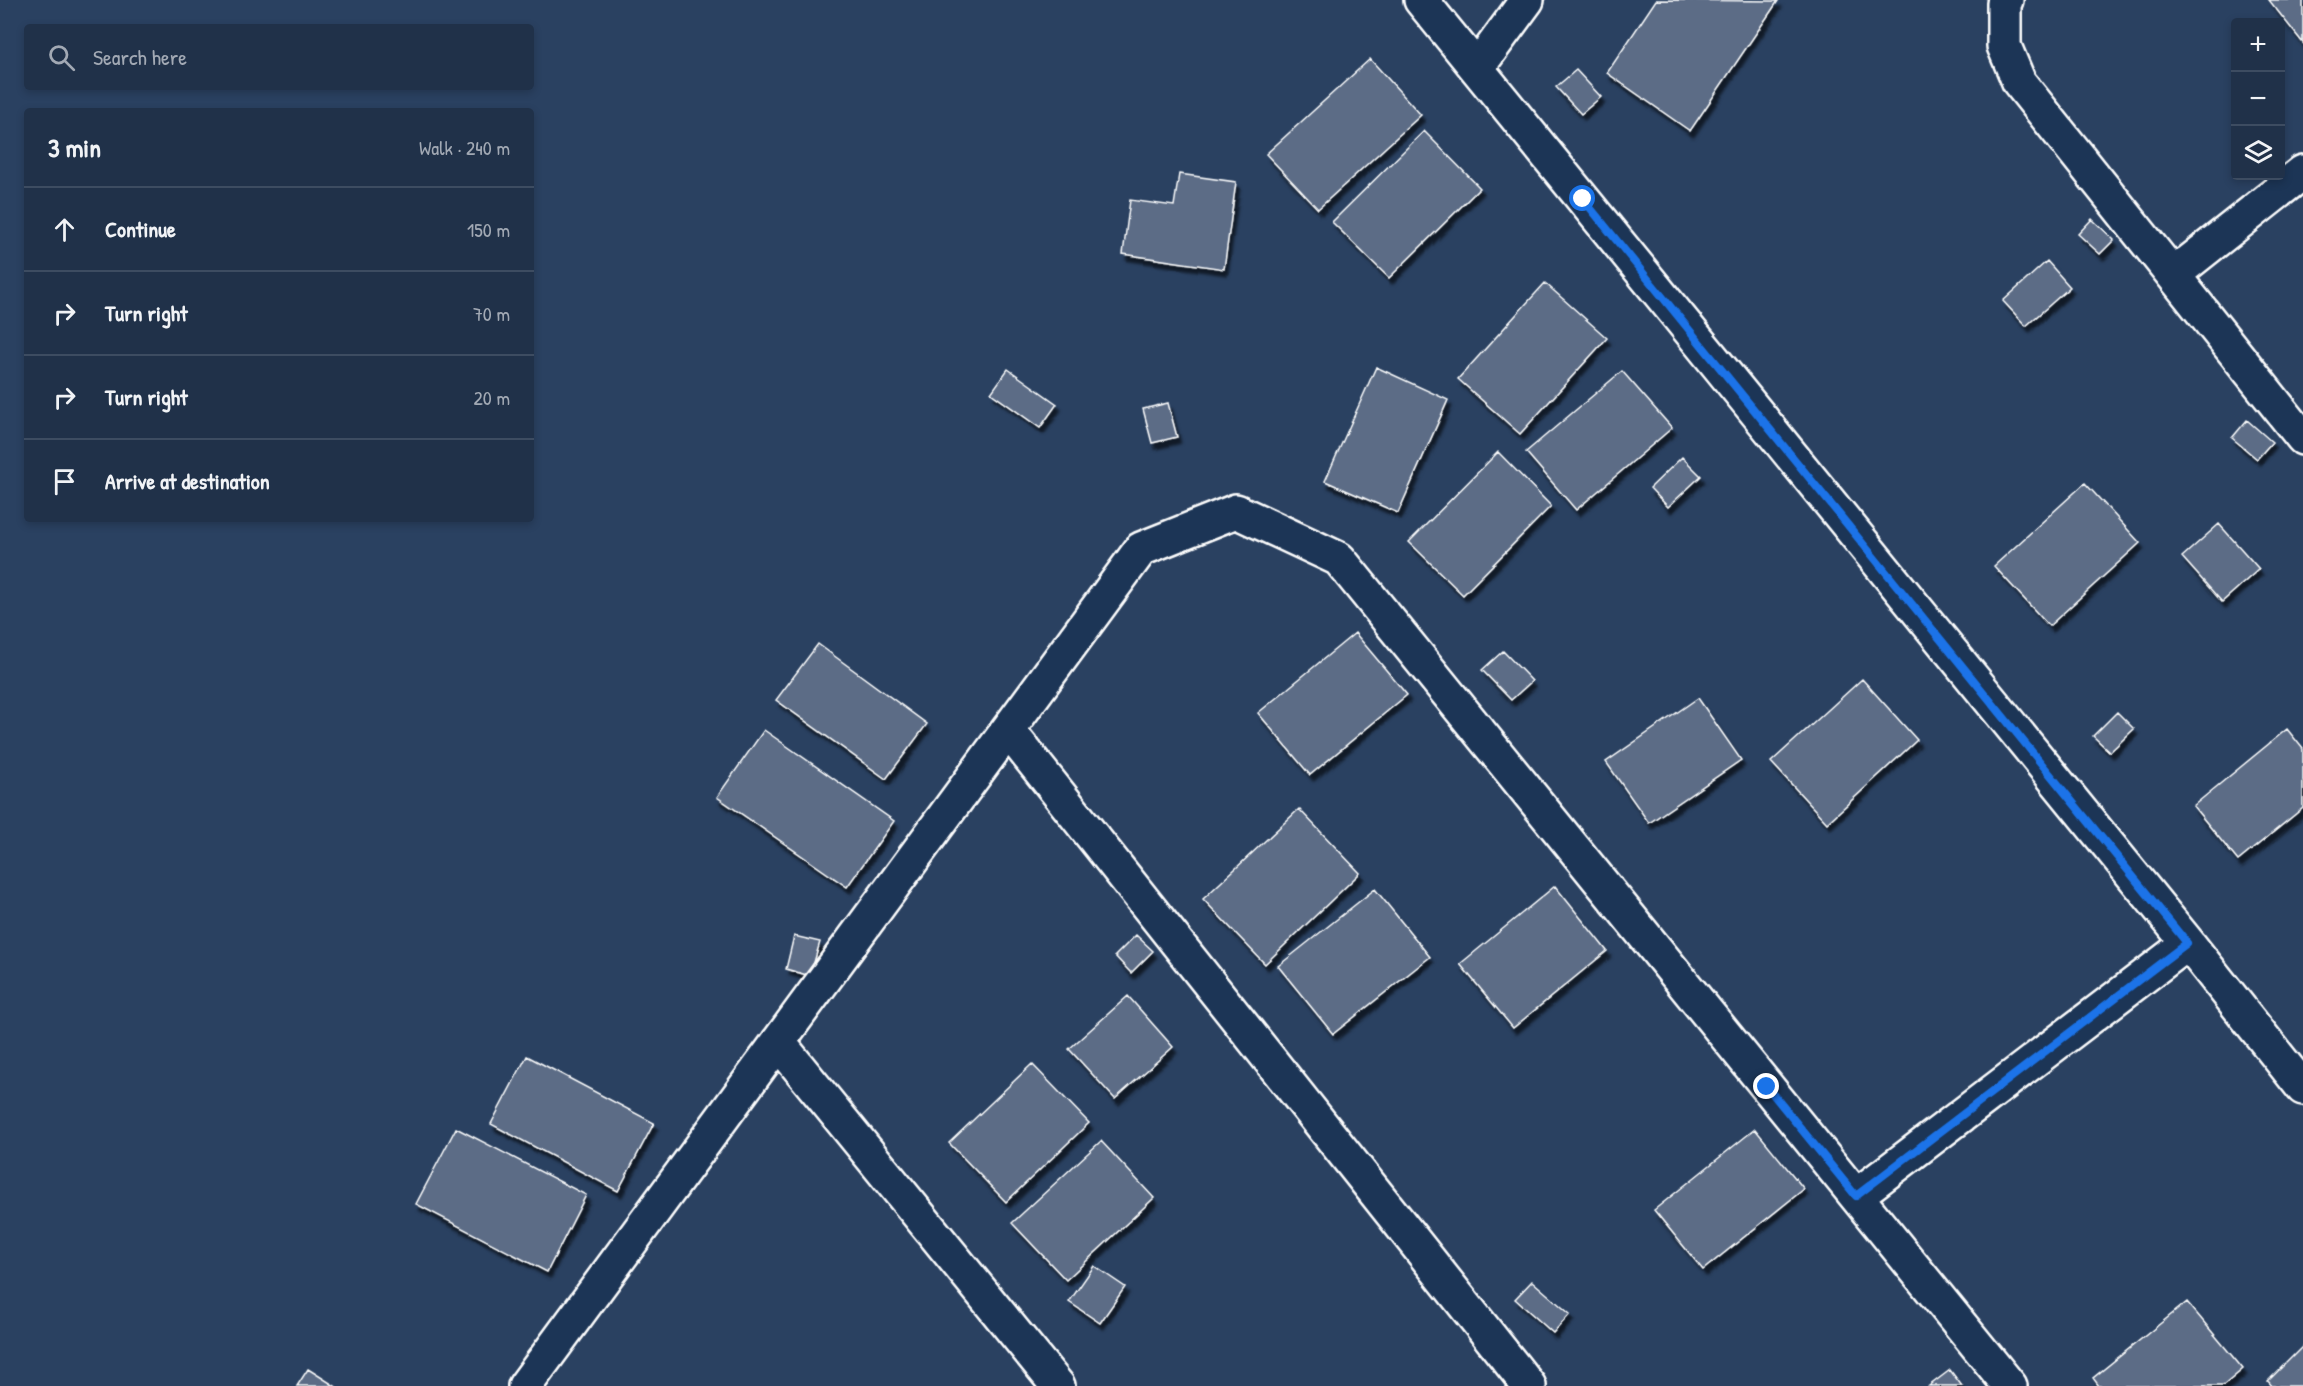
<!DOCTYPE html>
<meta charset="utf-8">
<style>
body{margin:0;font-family:"Patrick Hand",sans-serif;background:#283950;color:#f1f3f6}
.controls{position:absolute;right:18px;top:18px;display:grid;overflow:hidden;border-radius:6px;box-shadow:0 3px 9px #0003}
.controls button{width:54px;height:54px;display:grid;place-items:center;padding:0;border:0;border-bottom:2px solid #3d4c61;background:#203149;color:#f1f3f6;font:30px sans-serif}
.stop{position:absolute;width:18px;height:18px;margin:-14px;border:4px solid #1a73e8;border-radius:50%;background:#fff}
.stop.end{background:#1a73e8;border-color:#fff;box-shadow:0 2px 6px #0008}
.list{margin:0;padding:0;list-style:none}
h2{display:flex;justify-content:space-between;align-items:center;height:78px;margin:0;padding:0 24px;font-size:26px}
h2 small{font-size:20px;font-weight:400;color:#a2a9b4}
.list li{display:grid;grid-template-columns:39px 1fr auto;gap:18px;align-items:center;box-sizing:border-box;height:84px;padding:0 24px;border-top:2px solid #3d4c61}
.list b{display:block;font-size:22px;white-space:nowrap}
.list em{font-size:20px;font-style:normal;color:#a2a9b4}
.icon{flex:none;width:33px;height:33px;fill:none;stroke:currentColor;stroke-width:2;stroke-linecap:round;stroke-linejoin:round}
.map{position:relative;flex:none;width:2303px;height:1386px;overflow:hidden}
.search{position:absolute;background:#203149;box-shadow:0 3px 9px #0003;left:24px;top:24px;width:510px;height:66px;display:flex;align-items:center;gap:15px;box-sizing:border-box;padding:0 21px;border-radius:6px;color:#a2a9b4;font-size:22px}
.panel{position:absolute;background:#203149;box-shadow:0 3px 9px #0003;left:24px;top:108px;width:510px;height:414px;border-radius:6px}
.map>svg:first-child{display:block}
</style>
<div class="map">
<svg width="2303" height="1386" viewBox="0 0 2303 1386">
<defs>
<filter id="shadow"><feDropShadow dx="3.5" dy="6" stdDeviation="1.5" flood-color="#0009"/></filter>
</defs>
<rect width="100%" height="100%" fill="#2a4161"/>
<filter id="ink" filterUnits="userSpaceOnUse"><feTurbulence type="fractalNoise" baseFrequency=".0167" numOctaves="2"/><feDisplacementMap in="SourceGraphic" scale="12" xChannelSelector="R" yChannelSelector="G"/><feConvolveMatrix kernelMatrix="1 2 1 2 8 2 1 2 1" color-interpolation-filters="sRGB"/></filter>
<g filter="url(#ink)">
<!-- building -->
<path fill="#5b6c86" stroke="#fff" stroke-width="1.5" filter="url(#shadow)" d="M1656 0 1778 1 1690 131 1607 73Z
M2269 0H2303V43Z
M1370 59 1421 115 1318 209 1266 154Z
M1576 70 1601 97 1581 114 1556 87Z
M1424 131 1480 188 1389 278 1332 222Z
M1179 174 1236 182 1224 269 1123 254 1130 200 1174 206Z
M2092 219 2114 240 2100 254 2078 234Z
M2047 261 2070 287 2026 326 2003 301Z
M1545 283 1607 338 1520 434 1458 379Z
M1376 367 1448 400 1398 513 1325 481Z
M1008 369 1057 404 1040 428 991 393Z
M1622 371 1672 428 1576 510 1526 452Z
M1168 403 1177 437 1152 443 1143 409Z
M2247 420 2272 442 2257 459 2232 438Z
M1498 452 1551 506 1463 595 1409 542Z
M1682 457 1701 476 1668 507 1650 488Z
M2085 483 2140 543 2049 626 1994 566Z
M2219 524 2259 569 2222 602 2182 557Z
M1355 633 1407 695 1310 775 1258 713Z
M818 644 927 724 886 779 776 700Z
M1503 651 1532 681 1511 700 1482 670Z
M1862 679 1917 740 1827 823 1771 762Z
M1698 698 1741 760 1649 823 1606 762Z
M2117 712 2134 729 2110 752 2093 736Z
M2287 729 2303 749V808L2238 861 2193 806Z
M764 730 894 821 847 887 717 797Z
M1299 809 1360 873 1265 964 1203 899Z
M1555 886 1607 951 1513 1028 1460 964Z
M1375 889 1430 957 1333 1034 1278 966Z
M1136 935 1153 951 1131 973 1115 956Z
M794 936 820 942 810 976 786 969Z
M1128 996 1173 1047 1115 1099 1069 1049Z
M527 1056 654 1123 618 1191 491 1124Z
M1032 1064 1089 1123 1006 1202 949 1143Z
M456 1128 586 1195 547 1272 416 1204Z
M1755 1129 1804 1189 1703 1270 1654 1210Z
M1101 1141 1154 1198 1066 1280 1012 1223Z
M1094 1266 1125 1287 1100 1323 1069 1302Z
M1532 1281 1570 1314 1553 1333 1515 1299Z
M2187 1302 2243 1369 2223 1386H2099L2093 1378Z
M2303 1346V1386H2272L2268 1381Z
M308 1369 335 1386H297Z
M1950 1370 1962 1386H1929Z"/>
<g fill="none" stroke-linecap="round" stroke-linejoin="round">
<!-- minor casing -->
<g stroke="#fff" stroke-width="38">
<path id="minor" d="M1421 0 2188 943 2303 1088
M2006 0 2004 3V46L2019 82 2303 438
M1477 68 1527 0
M2173 275 2303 172
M1008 730 1529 1386
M778 1042 1058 1386
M1856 1196 2188 943
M525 1386 1141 549 1236 511 1339 559 2010 1386"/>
</g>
<!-- minor -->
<use href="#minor" stroke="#1d3557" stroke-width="33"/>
</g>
</g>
<g fill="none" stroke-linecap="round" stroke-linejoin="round" filter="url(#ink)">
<!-- route -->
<path stroke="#1a73e8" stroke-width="8" d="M1583 199 2187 943 1856 1196 1767 1087"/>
</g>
</svg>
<div class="controls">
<button>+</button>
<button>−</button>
<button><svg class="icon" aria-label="layers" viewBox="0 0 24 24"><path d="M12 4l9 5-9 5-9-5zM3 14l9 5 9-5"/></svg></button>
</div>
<div class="stop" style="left:1583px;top:199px"></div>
<div class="stop end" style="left:1767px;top:1087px"></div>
<div class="search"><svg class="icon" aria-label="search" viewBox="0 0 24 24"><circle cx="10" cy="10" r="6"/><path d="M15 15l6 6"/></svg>Search here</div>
<section class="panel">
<h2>3 min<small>Walk · 240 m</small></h2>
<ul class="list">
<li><svg class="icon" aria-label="ahead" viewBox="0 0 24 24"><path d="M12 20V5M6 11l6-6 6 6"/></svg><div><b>Continue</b></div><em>150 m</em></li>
<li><svg class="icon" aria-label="right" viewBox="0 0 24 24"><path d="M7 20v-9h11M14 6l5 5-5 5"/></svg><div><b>Turn right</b></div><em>70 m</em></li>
<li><svg class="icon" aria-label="right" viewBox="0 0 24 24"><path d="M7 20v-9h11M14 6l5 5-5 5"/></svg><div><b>Turn right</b></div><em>20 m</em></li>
<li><svg class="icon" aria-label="arrive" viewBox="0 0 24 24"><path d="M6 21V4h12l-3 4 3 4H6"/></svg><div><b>Arrive at destination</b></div></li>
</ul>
</section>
</div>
